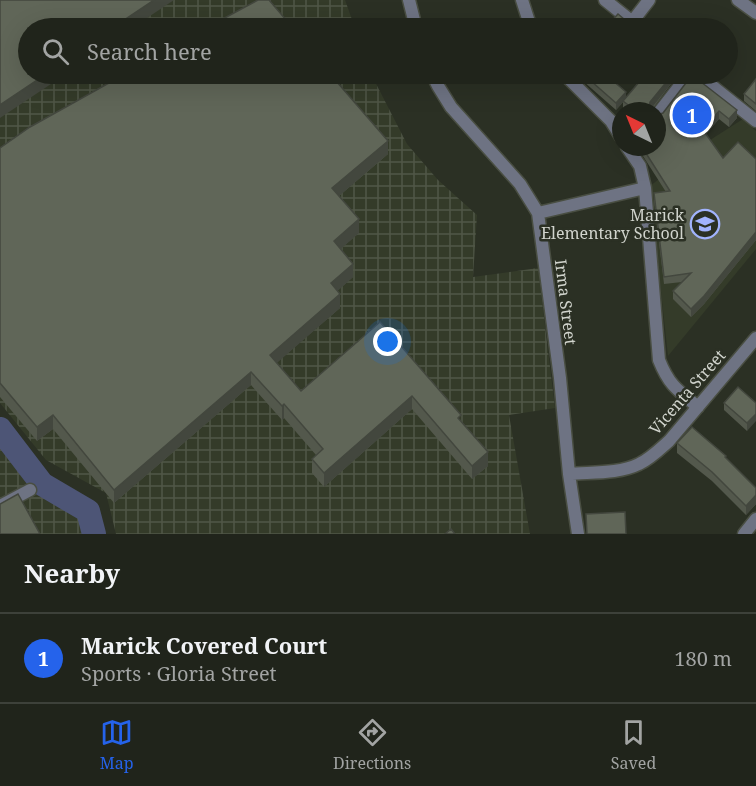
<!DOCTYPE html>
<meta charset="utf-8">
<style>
body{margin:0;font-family:"Noto Serif",serif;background:#2d3028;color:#f1f3f6}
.compass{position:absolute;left:612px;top:102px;width:54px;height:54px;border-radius:50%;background:#20241b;box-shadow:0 6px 24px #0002;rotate:317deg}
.you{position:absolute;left:388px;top:342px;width:21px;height:21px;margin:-15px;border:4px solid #fff;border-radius:50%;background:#1a73e8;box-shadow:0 0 0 9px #1a73e833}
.badge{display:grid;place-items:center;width:39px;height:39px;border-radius:50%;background:#2563eb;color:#fff;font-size:20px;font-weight:700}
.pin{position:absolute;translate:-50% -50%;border:3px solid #fff;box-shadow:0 2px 6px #0006}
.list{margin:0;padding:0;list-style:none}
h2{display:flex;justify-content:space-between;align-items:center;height:78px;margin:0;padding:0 24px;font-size:26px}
h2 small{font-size:20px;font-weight:400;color:#a2a4a3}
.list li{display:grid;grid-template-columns:39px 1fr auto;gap:18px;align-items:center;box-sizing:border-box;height:90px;padding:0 24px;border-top:2px solid #3d413a}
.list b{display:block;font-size:22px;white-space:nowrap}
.list p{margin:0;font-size:20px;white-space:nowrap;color:#a2a4a3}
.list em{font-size:20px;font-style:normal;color:#a2a4a3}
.icon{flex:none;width:33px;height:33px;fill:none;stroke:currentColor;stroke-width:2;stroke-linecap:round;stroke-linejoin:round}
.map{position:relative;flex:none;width:756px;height:534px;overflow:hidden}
.search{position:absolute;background:#20241b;box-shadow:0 6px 24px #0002;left:18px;right:18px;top:18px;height:66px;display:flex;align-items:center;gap:15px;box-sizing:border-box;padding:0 21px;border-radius:33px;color:#a2a4a3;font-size:22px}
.sheet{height:168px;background:#20241b}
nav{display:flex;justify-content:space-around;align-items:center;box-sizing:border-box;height:84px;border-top:2px solid #3d413a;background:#20241b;font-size:16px;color:#a2a4a3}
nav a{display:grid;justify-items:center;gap:3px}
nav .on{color:#2563eb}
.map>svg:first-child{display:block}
</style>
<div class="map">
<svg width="756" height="534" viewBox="0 0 756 534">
<defs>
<pattern id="industrial-grid" width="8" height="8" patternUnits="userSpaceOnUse" patternTransform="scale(1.5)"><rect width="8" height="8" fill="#343b29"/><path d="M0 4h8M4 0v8" fill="none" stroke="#505647"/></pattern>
</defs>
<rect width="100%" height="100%" fill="#2b3024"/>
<!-- built -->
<path fill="#343b29" d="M743 119 756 131V249L668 356 651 200 650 186 707 142Z"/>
<!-- industrial -->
<path fill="url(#industrial-grid)" d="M0 0H345L355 28H28V74H371L407 144 438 180 477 215 473 277 538 268 555 408 509 415 530 534H116L106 493 46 460 0 403Z
M0 441 35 491 78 513 84 534H0Z"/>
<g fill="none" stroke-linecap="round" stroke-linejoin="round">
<!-- river -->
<path stroke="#4d5576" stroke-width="24" d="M0 429 42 484 88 511 94 534"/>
<!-- minor casing -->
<g stroke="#494e42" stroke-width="15">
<path id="minor" d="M409 0 416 28
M522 0 531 28
M738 0 756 13
M632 22 649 0
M432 74 438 86 451 107 520 184 538 213 560 378 569 474 578 534
M564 74 611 121 621 137
M657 115 689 74
M627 147 640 166 645 188 659 360C669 385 677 390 698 407
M538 213 645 188
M569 474C591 472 619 474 639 464 650 459 659 450 669 441L756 338
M0 506 30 490
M744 534 756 519"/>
</g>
<!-- tertiary casing -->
<g stroke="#494e42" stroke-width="15">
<path id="tertiary" d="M605 0 640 28
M697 74 756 121"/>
</g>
<!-- minor -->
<use href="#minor" stroke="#6e7383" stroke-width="12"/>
<!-- tertiary -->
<use href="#tertiary" stroke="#6e7383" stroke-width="12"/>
</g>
<!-- wall -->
<path fill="#53584c" d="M583 74 626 97 677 74V76L651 111H626L623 109V102L616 110 583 81Z
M692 75 737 118 729 127 719 119 706 134 723 158 756 159V240L704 304 691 317 673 299V291L682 282 664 284 654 201V193L666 192 641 153V147H657V115L663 113Z
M756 79V111L744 101V94Z
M0 148 388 154 339 196 359 233 340 249 353 277 337 291 340 308 276 363 301 391 380 322 461 422 488 466 472 479 412 409 324 487 312 473V459L316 455 284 418 282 420 251 385 114 503 53 429 37 441 0 397Z
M724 403H756L747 431 724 410Z
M677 443 726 458 756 504 746 515 712 481 677 453Z"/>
<!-- shaded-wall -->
<path fill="#43473e" d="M154 0H174L132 28H112Z
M46 74H66L0 118V105Z
M673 74H677V76L650 110 649 107 650 102Z
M626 92V99L616 110V103Z
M737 110V118L729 127V119Z
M719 111V119L703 138V130Z
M388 141V154L332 202V188Z
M359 219V233L334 255V241Z
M756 232V240L704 304 691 317V309Z
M353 264V277L331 297V283Z
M340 294V308L270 369V355Z
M251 372V385L114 503V490Z
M412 396V409L324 487V473Z
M284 404V418L282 420V406Z
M756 414V421L747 431V423Z
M53 415V429L37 441V427Z
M488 452V466L472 479V466Z
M756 495V504L746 515V506Z"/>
<!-- building -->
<path fill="#606658" stroke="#43473e" stroke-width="1.5" d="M0 0H154L112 28H28V74H46L0 105Z
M258 0H269L293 28H206Z
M618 14 631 25 627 28H605Z
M125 74H330L388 141 332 188 359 219 334 241 353 264 331 283 340 294 270 355 301 391 380 322 461 415 458 418 488 452 472 466 412 396 324 473 312 459 323 449 284 404 282 406 251 372 114 490 53 415 37 427 0 383V148L30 127Z
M583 74H605L626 92 616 103Z
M646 74H673L650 102 649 107 651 111H636L623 101Z
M692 75 737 110 729 119 719 111 703 130 723 158 738 142 756 159V232L704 296 691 309 673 291 691 273 664 277 654 193 670 191 642 147H657V134L661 132 657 129V115L663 113Z
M756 79V104L744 94Z
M738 387 756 403V414L747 423 724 403Z
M692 427 726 456 725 457 756 488V495L746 506 712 472 677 443Z
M18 494 40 534H0V504Z
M625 512 626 534H587L586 514Z
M451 529 455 534H445Z"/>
<!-- icons -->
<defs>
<g id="school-ring" transform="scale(1.5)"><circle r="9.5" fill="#2b3024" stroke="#a1b3fd" stroke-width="1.5"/><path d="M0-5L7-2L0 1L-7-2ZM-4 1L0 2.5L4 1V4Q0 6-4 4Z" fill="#a1b3fd"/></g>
</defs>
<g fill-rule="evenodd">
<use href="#school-ring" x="705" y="224"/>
</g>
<g text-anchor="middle" stroke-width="5" stroke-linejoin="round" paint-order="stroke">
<!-- poi labels -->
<g font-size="16" fill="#d1d4cd" stroke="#2b3024" text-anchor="end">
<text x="684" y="221">Marick<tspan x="684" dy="18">Elementary School</tspan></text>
</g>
<!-- street labels -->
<g font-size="16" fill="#d1d4cd" stroke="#2b3024">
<text transform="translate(566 302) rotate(83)" y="6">Irma Street</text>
<text transform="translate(687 392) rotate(-49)" y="6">Vicenta Street</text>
</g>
</g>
</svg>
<svg class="compass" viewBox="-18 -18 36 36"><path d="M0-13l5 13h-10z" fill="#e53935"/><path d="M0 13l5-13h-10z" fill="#a2a4a3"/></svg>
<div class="you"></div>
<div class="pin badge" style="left:692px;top:115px">1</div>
<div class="search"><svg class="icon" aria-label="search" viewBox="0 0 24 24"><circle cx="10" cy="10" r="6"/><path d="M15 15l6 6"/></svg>Search here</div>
</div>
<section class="sheet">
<h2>Nearby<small></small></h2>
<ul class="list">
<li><span class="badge">1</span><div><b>Marick Covered Court</b><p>Sports · Gloria Street</p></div><em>180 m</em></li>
</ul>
</section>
<nav>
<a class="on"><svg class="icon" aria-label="map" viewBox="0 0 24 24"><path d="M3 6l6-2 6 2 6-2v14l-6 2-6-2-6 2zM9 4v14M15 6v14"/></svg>Map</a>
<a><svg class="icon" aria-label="directions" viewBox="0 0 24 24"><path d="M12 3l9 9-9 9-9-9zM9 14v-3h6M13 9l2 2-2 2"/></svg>Directions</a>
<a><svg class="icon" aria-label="saved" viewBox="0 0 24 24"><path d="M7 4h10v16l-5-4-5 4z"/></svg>Saved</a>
</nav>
